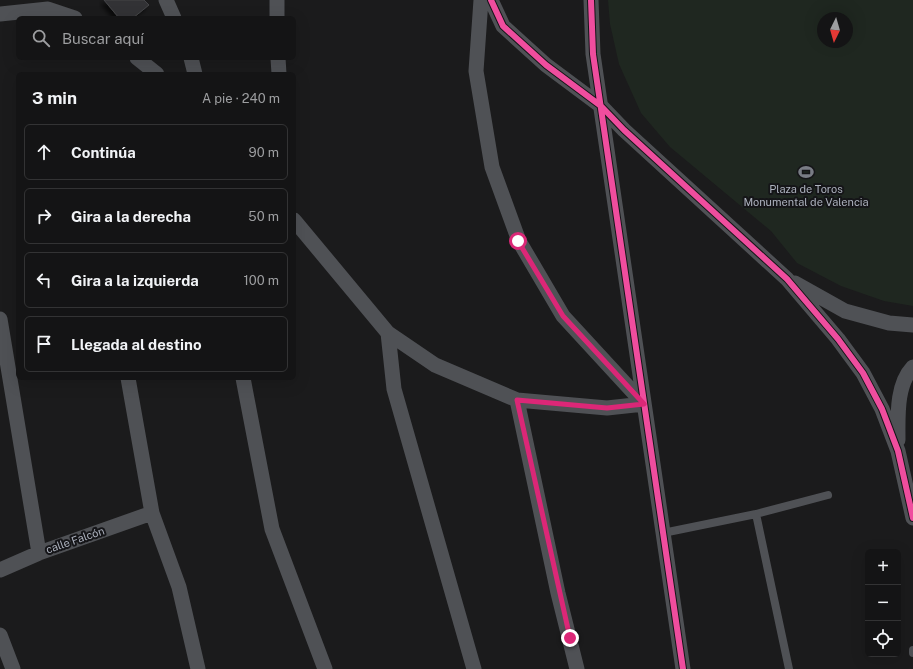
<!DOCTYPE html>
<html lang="es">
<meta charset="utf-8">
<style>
body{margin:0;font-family:"Public Sans",sans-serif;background:#1d1d1e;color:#f1f3f6}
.controls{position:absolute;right:12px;bottom:12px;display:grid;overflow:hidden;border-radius:6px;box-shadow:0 4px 16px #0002}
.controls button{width:36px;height:36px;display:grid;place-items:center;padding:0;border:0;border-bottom:1px solid #333334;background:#141415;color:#f1f3f6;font:20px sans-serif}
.compass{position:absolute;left:817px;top:12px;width:36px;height:36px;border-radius:50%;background:#141415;box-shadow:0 4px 16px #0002;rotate:185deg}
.stop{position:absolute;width:12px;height:12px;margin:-9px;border:3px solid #db2777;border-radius:50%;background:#fff}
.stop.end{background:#db2777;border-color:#fff;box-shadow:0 1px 4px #0008}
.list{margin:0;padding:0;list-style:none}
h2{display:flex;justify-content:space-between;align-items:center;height:52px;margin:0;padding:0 16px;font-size:17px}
h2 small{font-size:13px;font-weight:400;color:#9d9ea0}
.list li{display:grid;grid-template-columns:26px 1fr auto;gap:12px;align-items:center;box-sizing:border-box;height:56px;margin:0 8px 8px;padding:0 8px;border:1px solid #333334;border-radius:6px}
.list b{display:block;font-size:15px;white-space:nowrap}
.list em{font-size:13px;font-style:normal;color:#9d9ea0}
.icon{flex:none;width:22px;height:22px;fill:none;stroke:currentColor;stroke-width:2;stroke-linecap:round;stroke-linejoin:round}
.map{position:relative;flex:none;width:913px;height:669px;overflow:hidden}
.search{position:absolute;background:#141415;box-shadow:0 4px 16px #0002;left:16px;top:16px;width:280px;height:44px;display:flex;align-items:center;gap:10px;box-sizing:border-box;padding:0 14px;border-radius:6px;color:#9d9ea0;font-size:15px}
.panel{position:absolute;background:#141415;box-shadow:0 4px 16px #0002;left:16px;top:72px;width:280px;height:308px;border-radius:6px}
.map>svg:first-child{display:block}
</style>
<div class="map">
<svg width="913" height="669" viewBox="0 0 913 669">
<defs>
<filter id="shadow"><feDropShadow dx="-3.5" dy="3.5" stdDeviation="2" flood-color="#0009"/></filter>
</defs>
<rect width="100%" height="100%" fill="#1b1b1c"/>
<!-- green -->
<path fill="#1f2720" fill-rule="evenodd" d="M608 0H913V306L884 301 841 286 797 263 771 231 670 147 641 113 619 64 610 24ZM823 18H847V42H823Z"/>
<!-- building -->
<path fill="#333334" stroke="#444548" filter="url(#shadow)" d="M104 0H144L149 5 133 18H119Z"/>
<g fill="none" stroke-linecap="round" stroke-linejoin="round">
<!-- lane -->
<path stroke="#4f5155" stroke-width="8" d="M756 514 789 669
M663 533 756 514 828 495
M913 650V653"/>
<!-- street -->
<path stroke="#4f5155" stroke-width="15" d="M166 0 174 18
M277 0V18
M481 0 476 71 492 167 519 241 563 316 644 404
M491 0 503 26 546 65 601 106 624 130 787 279 838 339 863 373 882 409 898 451 913 518
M591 0 593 54 683 669
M0 14 48 9 75 18
M137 58 157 74
M191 58 195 74
M278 58 279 74
M294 220 388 333 435 365 517 400 607 408 644 404
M795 283 845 311 889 323 913 325
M0 319 39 553
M388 333 394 389 474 669
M128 378 152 513 179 587 198 669
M243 378 272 529 325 669
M517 400 558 593 577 669
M898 440C898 416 896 385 913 367
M0 570 39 553 152 513
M0 635 13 669"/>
<!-- cycleway casing -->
<g stroke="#151518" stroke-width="8">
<path id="cycleway" d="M491 0 503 26 546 65 601 106 624 130 787 279 838 339 863 373 882 409 898 451 913 518
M591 0 593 54 683 669"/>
</g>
<!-- cycleway -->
<use href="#cycleway" stroke="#ef4d9e" stroke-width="6"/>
</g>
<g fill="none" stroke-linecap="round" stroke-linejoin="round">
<!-- route -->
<path stroke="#db2777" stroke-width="5" d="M518 241 563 316 644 404 607 408 517 400 570 638"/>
</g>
<!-- icons -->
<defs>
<g id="stadium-bare" transform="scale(1.2)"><path d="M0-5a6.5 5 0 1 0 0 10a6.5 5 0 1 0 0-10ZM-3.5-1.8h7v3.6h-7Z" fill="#797c85" stroke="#151518" stroke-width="2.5" paint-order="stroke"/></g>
</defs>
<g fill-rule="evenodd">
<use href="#stadium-bare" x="806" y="172"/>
</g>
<g text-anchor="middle" stroke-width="4" stroke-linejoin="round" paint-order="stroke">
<!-- poi labels -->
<g font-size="11" fill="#acb1bd" stroke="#151518">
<text x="806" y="193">Plaza de Toros<tspan x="806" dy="13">Monumental de Valencia</tspan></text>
</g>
<!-- street labels -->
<g font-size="11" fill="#acb1bd" stroke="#151518">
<text transform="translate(75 540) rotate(-19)" y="4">calle Falcón</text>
</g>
</g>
</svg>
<div class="controls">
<button>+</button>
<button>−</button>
<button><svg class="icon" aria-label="locate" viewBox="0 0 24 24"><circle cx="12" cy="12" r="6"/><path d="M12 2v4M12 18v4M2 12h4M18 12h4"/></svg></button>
</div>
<svg class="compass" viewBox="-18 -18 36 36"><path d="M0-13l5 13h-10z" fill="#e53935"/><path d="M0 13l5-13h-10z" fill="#9d9ea0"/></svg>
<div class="stop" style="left:518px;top:241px"></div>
<div class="stop end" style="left:570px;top:638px"></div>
<div class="search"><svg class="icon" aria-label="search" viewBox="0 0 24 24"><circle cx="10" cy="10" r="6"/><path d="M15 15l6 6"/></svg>Buscar aquí</div>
<section class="panel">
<h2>3 min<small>A pie · 240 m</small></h2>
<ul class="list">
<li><svg class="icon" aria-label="ahead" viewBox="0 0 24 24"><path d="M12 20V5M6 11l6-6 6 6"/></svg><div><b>Continúa</b></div><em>90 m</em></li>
<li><svg class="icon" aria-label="right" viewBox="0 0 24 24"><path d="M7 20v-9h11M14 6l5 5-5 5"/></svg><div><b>Gira a la derecha</b></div><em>50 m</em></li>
<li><svg class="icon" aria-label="left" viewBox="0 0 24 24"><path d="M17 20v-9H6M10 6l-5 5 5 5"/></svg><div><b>Gira a la izquierda</b></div><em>100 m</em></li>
<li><svg class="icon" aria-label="arrive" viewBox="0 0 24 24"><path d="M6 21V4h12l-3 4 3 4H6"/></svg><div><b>Llegada al destino</b></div></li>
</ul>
</section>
</div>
